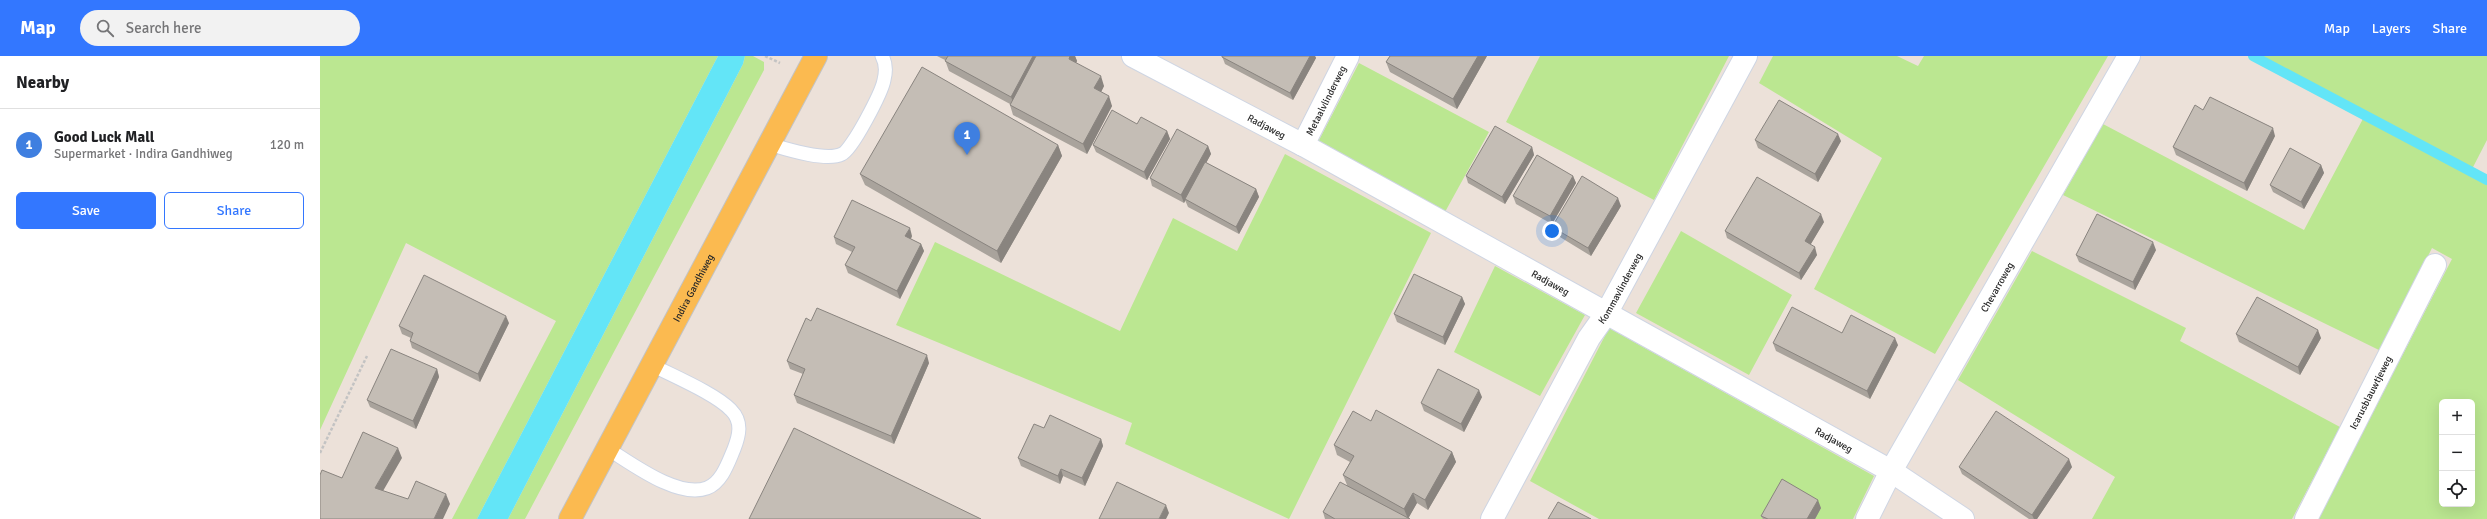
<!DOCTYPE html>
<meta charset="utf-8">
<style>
body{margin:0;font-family:Signika,sans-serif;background:#f2f2f2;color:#202124}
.controls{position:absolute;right:12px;bottom:12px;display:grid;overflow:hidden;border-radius:6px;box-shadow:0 4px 16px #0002}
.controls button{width:36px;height:36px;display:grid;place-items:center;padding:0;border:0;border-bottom:1px solid #e0e0e0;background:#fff;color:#202124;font:20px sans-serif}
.you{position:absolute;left:1232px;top:175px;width:14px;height:14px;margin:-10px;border:3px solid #fff;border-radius:50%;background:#1a73e8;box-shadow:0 0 0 6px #1a73e833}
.badge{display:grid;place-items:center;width:26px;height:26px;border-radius:50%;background:#37f;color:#fff;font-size:13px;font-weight:700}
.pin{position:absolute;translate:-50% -33px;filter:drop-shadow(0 1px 2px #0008)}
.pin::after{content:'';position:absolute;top:21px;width:14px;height:12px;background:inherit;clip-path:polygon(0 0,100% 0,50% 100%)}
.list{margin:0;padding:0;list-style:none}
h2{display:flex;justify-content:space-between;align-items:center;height:52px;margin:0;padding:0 16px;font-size:17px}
h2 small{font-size:13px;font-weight:400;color:#757577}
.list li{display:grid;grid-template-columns:26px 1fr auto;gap:12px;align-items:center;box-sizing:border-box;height:72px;padding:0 16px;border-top:1px solid #e0e0e0}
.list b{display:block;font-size:15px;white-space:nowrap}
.list p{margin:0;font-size:13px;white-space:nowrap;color:#757577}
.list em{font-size:13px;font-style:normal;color:#757577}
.actions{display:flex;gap:8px;padding:12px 16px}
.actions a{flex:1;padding:9px 0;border:1px solid #37f;border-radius:6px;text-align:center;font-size:14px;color:#37f}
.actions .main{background:#37f;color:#fff}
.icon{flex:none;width:22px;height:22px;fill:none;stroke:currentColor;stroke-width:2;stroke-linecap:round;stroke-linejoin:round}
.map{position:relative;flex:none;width:2167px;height:463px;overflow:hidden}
header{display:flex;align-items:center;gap:24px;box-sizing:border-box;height:56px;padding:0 20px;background:#37f;color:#fff}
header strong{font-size:19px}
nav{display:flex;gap:22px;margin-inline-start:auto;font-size:14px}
.search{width:280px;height:36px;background:#f2f2f2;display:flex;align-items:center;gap:10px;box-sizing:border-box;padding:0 14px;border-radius:22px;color:#757577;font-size:15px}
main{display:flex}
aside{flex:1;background:#fff}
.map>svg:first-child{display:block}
</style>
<header>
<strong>Map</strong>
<div class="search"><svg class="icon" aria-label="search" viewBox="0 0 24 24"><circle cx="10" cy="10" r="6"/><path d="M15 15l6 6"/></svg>Search here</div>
<nav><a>Map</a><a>Layers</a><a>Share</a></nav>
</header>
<main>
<aside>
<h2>Nearby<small></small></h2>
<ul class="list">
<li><span class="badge" style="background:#3f7fe0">1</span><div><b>Good Luck Mall</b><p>Supermarket · Indira Gandhiweg</p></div><em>120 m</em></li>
</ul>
<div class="actions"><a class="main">Save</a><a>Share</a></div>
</aside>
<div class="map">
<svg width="2167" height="463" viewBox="0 0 2167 463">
<rect width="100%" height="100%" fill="#ece1d9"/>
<!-- green -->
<path fill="#bbe791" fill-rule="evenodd" d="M0 0H398L157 463H132L236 265 86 187 0 374Z
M425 0H433L444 6V14L205 463H188L423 8Z
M1220 0H1409L1334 144 1186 66Z
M1453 0H1577L1598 10 1604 0H1788L1615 298 1494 233 1562 102 1439 27Z
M1933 0H2167V84L2151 115 2167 124V463H1998L2132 203 2112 192 2061 295 1743 139 1783 68 1984 174 2045 59ZM2122 346H2152V448H2122Z
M1039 7 1169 76 1125 156 998 86Z
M965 98 1111 177 969 463 805 388 812 367 576 269 615 186 800 275 853 162 917 195Z
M1361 175 1472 239 1429 319 1316 257Z
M1712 195 1866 272 1860 285 2020 371 1972 463H1772L1795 421 1638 324Z
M1175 210 1265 259 1220 340 1134 296Z
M1289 272 1554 420 1533 463H1279L1210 425Z"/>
<!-- water -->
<path fill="#63e5f7" d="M398 0H425L423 8 188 463H157Z"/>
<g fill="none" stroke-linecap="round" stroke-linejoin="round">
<!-- stream -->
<path stroke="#63e5f7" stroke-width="10" d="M1933 0 2167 124"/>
<!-- lane casing -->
<g stroke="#ced5e3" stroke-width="15">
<path id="lane" d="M449 88C466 93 506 106 522 98 532 94 562 36 564 24 566 16 566 7 562 0
M288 393C311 407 358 443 387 432 402 426 408 407 414 393 419 380 423 366 411 354 396 338 353 320 332 309"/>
</g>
<!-- street casing -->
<g stroke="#ced5e3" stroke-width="24">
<g id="street">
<path id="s1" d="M813 0 983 89 1571 415 1643 463"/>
<path id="s2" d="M983 89 1028 0"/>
<path id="s3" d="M1172 463 1269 282 1286 258 1426 0"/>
<path id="s4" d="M1547 463 1571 415 1809 0"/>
<path id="s5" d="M1986 463 2115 209"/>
</g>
</g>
<!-- primary casing -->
<g stroke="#c3c3c3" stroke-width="24">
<g id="primary">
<path id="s6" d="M250 463 496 0"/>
</g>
</g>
<!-- path -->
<path stroke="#c3c3c3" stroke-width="2.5" stroke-dasharray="3 2" stroke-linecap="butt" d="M445 0 460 7
M0 397 47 300"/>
<!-- lane -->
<use href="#lane" stroke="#fff" stroke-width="13"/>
<!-- street -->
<use href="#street" stroke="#fff" stroke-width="22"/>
<!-- primary -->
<use href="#primary" stroke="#fbba50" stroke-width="22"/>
</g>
<!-- wall -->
<path fill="#a9a39c" d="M617 0H755L757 5 756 7 784 30 781 36 792 50 767 98 693 59 690 49V48L629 15 625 4Z
M902 0H995L996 2 973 44 905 8Z
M1070 0H1167L1137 53 1070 16 1066 6Z
M1883 54 1955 80 1927 135 1856 99 1853 91Z
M817 68 847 75 850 83 827 124 776 96 773 89Z
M1435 84 1521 85 1498 126 1438 92Z
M738 89 742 100 681 207 545 129 540 118Z
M888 90 891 98 886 107 936 133 939 141 919 178 868 151 865 144 864 147 832 130 830 122Z
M1212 91 1214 99 1185 148 1148 127 1146 120Z
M2001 109 2004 117 1984 153 1953 136 1950 129Z
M1253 120 1256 127 1232 168 1196 148 1193 140Z
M1301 150 1271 200 1235 178 1232 171Z
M1504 166 1490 189 1497 199 1481 224 1407 182 1405 175Z
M592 180 591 183 601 188 604 195 580 243 528 217 525 209 532 196 516 188 514 181Z
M1836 194 1815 234 1759 206 1756 199Z
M1142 241 1145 248 1125 289 1077 266 1074 258Z
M491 265 609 307 574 388 477 347 474 339 483 318 470 313 467 305Z
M189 267 160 326 92 292 90 285 91 282 82 278 79 270Z
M1916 278 2001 282 1980 319 1919 286Z
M1453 287 1578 289 1550 343 1456 295Z
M117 313 119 321 96 373 50 351 47 344Z
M1162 341 1144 376 1104 355 1101 347Z
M1051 365 1132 396 1136 406 1108 454 1097 447 1088 462 1090 463H1005L1003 456 1027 429 1023 419 1030 406 1017 399 1014 389Z
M724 372 781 383 783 390 765 430 743 420 740 428 701 410 698 402Z
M1639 411H1752L1717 463H1709L1642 418Z
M1501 452 1495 463H1443L1441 460Z"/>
<!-- shaded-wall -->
<path fill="#89847f" d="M713 0H723L695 51 691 41Z
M750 0H755L757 5 753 13 749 3Z
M990 0H995L996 2 973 44 970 37Z
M1158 0H1167L1137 53 1133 43Z
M781 20 784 30 778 42 774 32Z
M789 40 792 50 767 98 763 88Z
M1953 72 1955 80 1927 135 1924 127Z
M847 75 850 83 827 124 824 116Z
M1518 78 1521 85 1498 126 1495 118Z
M738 89 742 100 681 207 677 195Z
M888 90 891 98 864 147 861 139Z
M1212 91 1214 99 1185 148 1182 141Z
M2001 109 2004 117 1984 153 1981 146Z
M1253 120 1256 127 1232 168 1230 160Z
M936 133 939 141 919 178 916 171Z
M1298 142 1301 150 1271 200 1268 192Z
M1501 158 1504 166 1488 193 1485 185Z
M590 172 592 180 588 188 585 180Z
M1833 186 1836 194 1815 234 1813 226Z
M601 188 604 195 580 243 577 235Z
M1495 191 1497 199 1481 224 1479 217Z
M1142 241 1145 248 1125 289 1123 281Z
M186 260 189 267 160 326 158 318Z
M1998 274 2001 282 1980 319 1978 311Z
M1575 282 1578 289 1550 343 1547 335Z
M607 299 609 307 574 388 571 380Z
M117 313 119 321 96 373 93 365Z
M1159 334 1162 341 1144 376 1141 368Z
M781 383 783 390 765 430 762 422Z
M78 392 82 402 59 442 55 432Z
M1132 396 1136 406 1108 454 1105 444Z
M1749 403 1752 411 1717 463H1714L1712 459Z
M741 413 743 420 740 428 738 420Z
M1093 437 1097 447 1088 463 1084 453Z
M126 438 130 448 123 463H114Z
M1498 444 1501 452 1495 463H1487Z
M846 449 849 457 846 463H839Z"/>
<!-- building -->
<path fill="#c4bdb5" stroke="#89847f" d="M628 0H713L691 41 625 5Z
M716 0H750L749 3 781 20 774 32 789 40 763 88 690 49Z
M902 0H990L970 37 902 1Z
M1070 0H1158L1133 43 1066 6Z
M602 11 738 89 677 195 540 118Z
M1890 41 1953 72 1924 127 1853 91 1875 49 1883 54Z
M1459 44 1518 78 1495 118 1435 84Z
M792 54 817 68 821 61 847 75 824 116 773 89Z
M1175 70 1212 91 1182 141 1146 120Z
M857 73 888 90 861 139 830 122Z
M1970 92 2001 109 1981 146 1950 129Z
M1217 99 1253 120 1230 160 1193 140Z
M885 106 936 133 916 171 865 143Z
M1262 120 1298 142 1268 192 1232 171Z
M1437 121 1501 158 1485 185 1495 191 1479 217 1405 175Z
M532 144 590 172 585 180 601 188 577 235 525 209 535 191 514 181Z
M1777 158 1833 186 1813 226 1756 199Z
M1094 218 1142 241 1123 281 1074 258Z
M104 219 186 260 158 318 90 285 93 277 79 270Z
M1937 241 1998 274 1978 311 1916 278Z
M1472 251 1522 277 1531 259 1575 282 1547 335 1453 287Z
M497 252 607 299 571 380 474 339 485 313 467 305 486 262 491 265Z
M71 293 117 313 93 365 47 344Z
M1118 313 1159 334 1141 368 1101 347Z
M1056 354 1132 396 1105 444 1093 437 1084 453 1023 419 1034 400 1014 389 1033 355 1051 365Z
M1676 355 1749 403 1712 459 1639 411Z
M730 359 781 383 762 422 741 413 738 420 698 402 714 368 724 372Z
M474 372 661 463H429Z
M43 376 78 392 55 432 88 443 96 425 126 438 114 463H0V419L2 414 22 422Z
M1462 423 1498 444 1487 463H1448L1441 460Z
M797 426 846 449 839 463H779Z
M1020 426 1090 463H1015L1003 456Z
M1238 446 1271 463H1228Z"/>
<g text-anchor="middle" stroke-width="3" stroke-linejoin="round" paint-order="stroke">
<!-- street labels -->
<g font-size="10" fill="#292929" stroke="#fff">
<text dy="4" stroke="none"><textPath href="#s2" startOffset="50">Metaalvlinderweg</textPath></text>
<text dy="4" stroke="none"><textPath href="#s1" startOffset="151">Radjaweg</textPath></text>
<text dy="4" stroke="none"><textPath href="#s1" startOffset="475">Radjaweg</textPath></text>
<text dy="4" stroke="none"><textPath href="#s6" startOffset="262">Indira Gandhiweg</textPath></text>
<text dy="4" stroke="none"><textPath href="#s4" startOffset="266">Chevarroweg</textPath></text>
<text dy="4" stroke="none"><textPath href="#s3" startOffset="264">Kommavlinderweg</textPath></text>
<text dy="4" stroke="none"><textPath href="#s5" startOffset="142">Icarusblauwtjeweg</textPath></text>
<text dy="4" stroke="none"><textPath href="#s1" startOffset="799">Radjaweg</textPath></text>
</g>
</g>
</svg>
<div class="controls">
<button>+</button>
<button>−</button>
<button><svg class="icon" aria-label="locate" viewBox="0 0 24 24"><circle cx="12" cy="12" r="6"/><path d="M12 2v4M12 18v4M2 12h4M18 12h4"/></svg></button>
</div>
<div class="you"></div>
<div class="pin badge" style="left:647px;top:99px;background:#3f7fe0">1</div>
</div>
</main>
